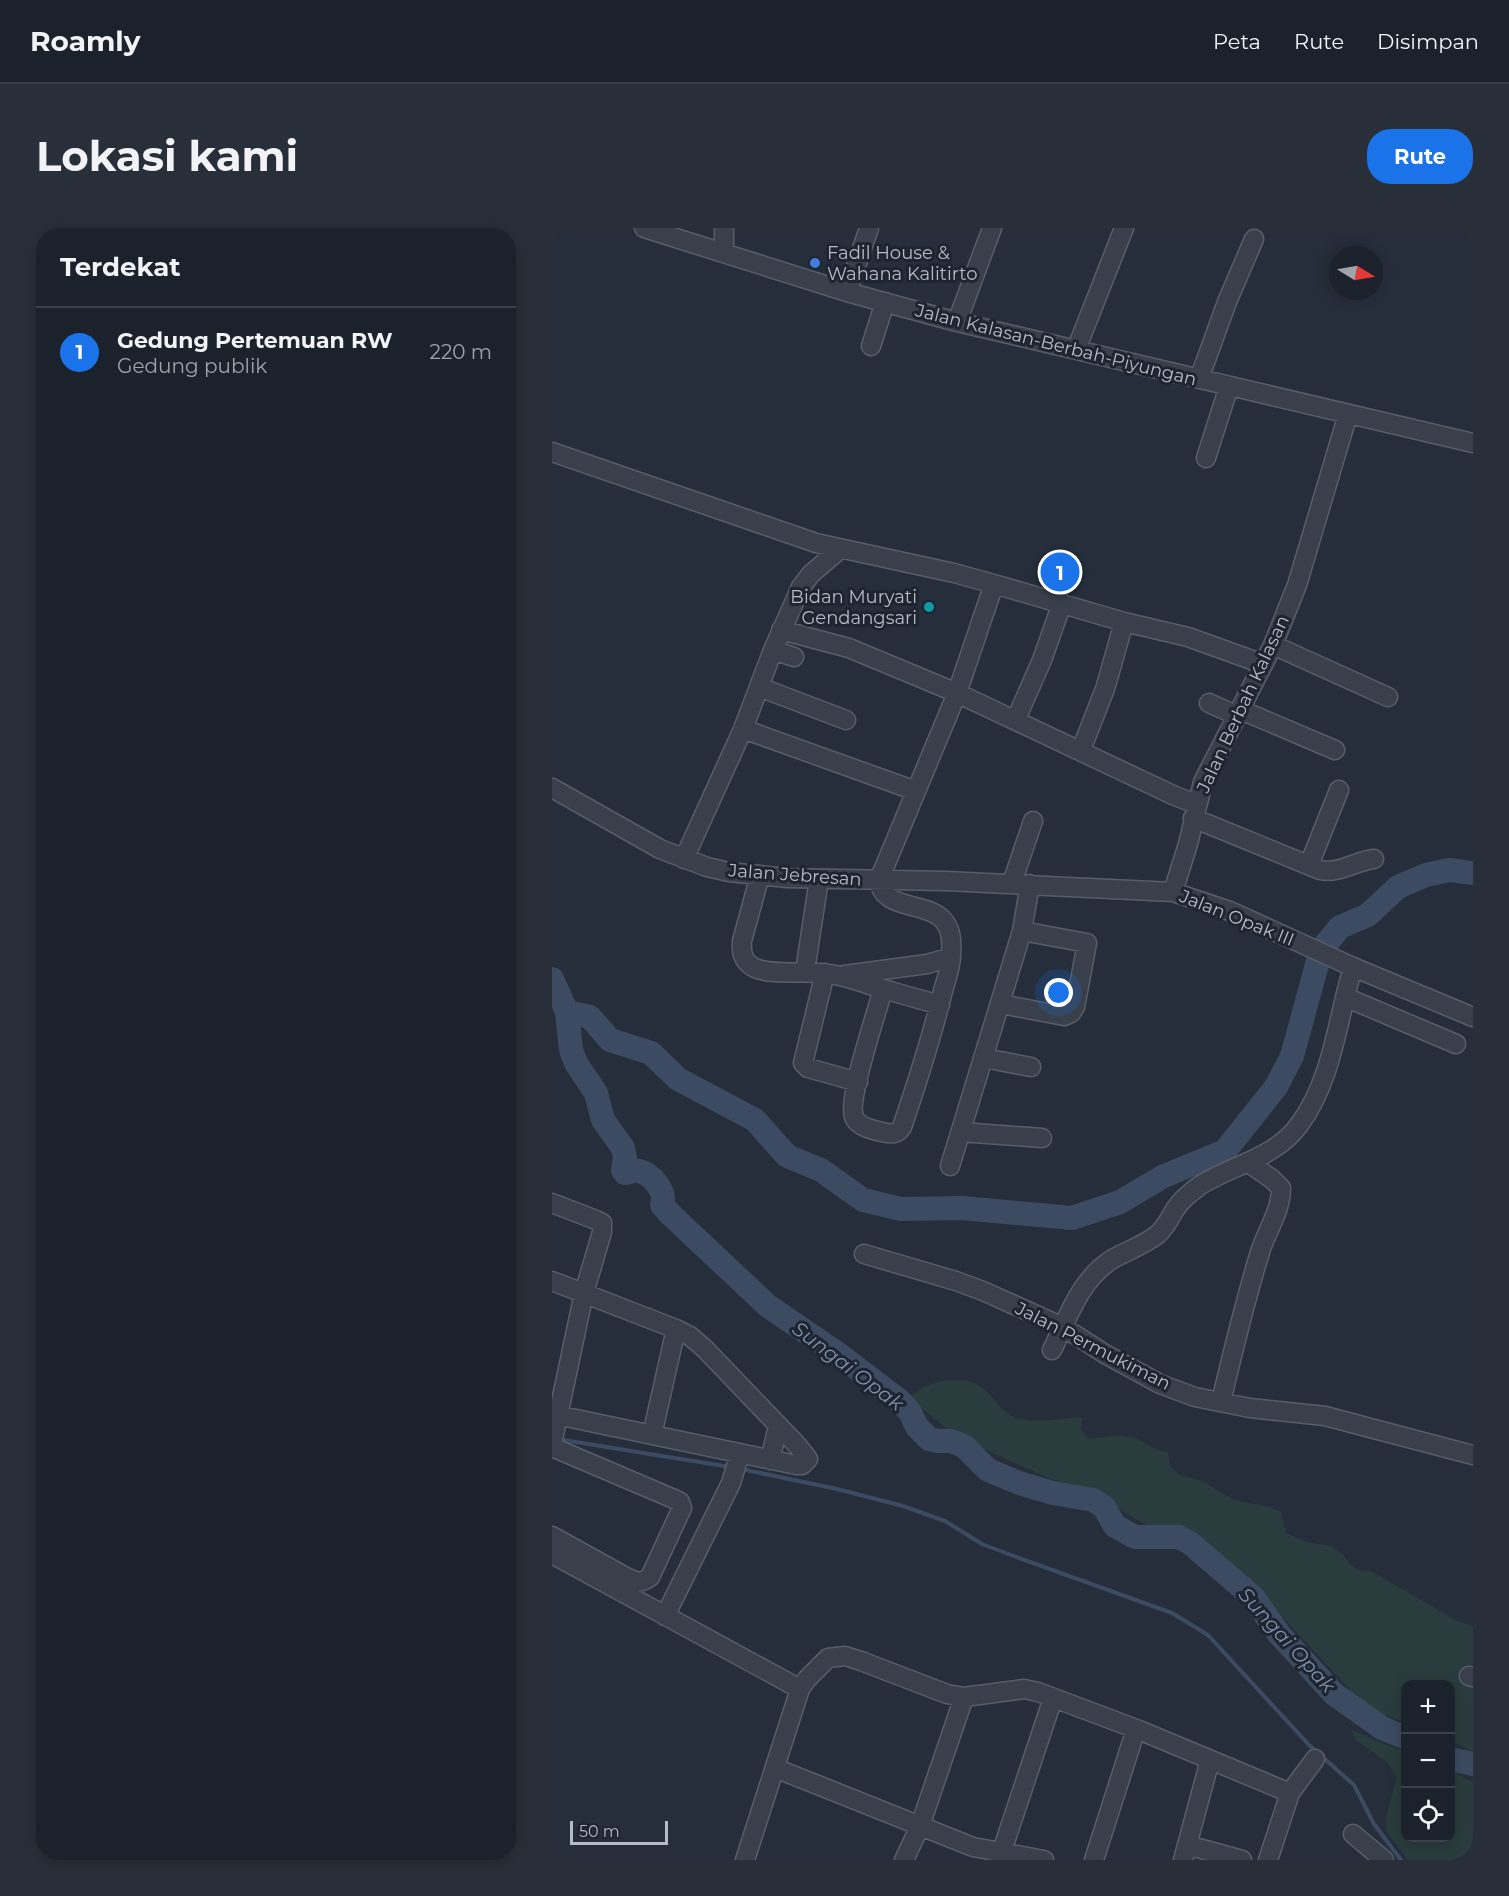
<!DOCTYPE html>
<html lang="id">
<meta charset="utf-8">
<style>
body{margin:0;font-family:Montserrat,sans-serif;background:#292f38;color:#f1f3f6}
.controls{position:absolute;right:18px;bottom:18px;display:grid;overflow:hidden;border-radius:12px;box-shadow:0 3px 15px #0003}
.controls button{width:54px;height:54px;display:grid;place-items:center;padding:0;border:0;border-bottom:2px solid #3a3f48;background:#1c222c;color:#f1f3f6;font:30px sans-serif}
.compass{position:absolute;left:777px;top:18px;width:54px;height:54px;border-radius:50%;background:#1c222c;box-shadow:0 3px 15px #0003;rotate:101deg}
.scale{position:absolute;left:18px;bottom:15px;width:98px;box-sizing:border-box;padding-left:6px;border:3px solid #b4bbc6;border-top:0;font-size:16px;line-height:21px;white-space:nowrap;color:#b4bbc6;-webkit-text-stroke:4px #1e2530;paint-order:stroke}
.you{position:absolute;left:507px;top:765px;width:21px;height:21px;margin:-15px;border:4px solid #fff;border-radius:50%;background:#1a73e8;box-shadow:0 0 0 9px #1a73e833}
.badge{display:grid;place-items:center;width:39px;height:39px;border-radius:50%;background:#1a73e8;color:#fff;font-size:20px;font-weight:700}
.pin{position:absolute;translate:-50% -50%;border:3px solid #fff;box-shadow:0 2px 6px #0006}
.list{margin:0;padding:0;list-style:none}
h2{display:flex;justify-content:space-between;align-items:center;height:78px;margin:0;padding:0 24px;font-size:26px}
h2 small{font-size:20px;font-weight:400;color:#a0a4a9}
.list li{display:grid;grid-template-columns:39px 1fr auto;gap:18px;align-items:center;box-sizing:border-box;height:90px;padding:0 24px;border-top:2px solid #3a3f48}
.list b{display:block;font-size:22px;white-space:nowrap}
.list p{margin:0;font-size:20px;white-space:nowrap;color:#a0a4a9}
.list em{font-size:20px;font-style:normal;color:#a0a4a9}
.icon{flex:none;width:33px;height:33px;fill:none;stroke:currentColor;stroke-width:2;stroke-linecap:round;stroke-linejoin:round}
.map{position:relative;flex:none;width:921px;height:1632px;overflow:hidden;border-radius:24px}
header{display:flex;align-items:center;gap:36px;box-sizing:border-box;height:84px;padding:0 30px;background:#1c222c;border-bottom:2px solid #3a3f48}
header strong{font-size:28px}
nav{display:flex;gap:33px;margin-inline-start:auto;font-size:21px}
.intro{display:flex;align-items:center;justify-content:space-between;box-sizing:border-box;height:144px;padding:0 36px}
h1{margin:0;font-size:42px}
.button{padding:15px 27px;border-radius:24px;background:#1a73e8;color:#fff;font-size:21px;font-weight:700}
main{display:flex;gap:36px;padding:0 36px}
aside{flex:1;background:#1c222c;border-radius:24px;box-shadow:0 3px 15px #0003}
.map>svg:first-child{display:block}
</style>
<header>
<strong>Roamly</strong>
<nav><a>Peta</a><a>Rute</a><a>Disimpan</a></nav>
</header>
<div class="intro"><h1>Lokasi kami</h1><a class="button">Rute</a></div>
<main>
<aside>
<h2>Terdekat<small></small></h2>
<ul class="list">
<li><span class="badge">1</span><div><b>Gedung Pertemuan RW</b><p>Gedung publik</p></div><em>220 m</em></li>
</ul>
</aside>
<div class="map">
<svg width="921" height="1632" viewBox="0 0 921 1632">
<rect width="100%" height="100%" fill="#252e3a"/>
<!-- green -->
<path fill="#2a3c3d" d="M392 1152C400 1153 408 1152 416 1153 438 1157 444 1182 464 1190 480 1196 512 1190 530 1189L529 1201 536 1211C551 1210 571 1205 585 1211 596 1216 603 1223 616 1224L618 1238 628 1247 650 1253 682 1272 718 1279 729 1284 734 1305 755 1314 779 1318 790 1325 797 1335 806 1342 818 1343 849 1360 903 1392 921 1398V1524L899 1513 898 1456H854L853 1495 814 1479 744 1404 710 1365 531 1260 498 1251 403 1208 357 1169 371 1159Z
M799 1502 853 1524 854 1610H898L899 1543 921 1554V1632H856L834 1603V1589L845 1549 835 1534 804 1512Z"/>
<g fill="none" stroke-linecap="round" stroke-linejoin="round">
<!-- stream -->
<path stroke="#3c4b62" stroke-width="4" d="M5 1211 178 1239
M189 1241 285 1261 351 1278 393 1293 430 1316 459 1327 620 1385 656 1407 757 1517 802 1557 822 1596 849 1632"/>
<!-- river -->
<path stroke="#3c4b62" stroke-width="24" d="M0 751 15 784 19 822 24 835 44 865 51 892 71 920 73 930 71 942 73 945C78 945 81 941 87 943 100 946 115 964 110 977L118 986 216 1078 289 1128 348 1173 358 1184 365 1199 377 1211 386 1213H399L412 1218 436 1242 467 1255 501 1265 541 1272 552 1279 563 1298 583 1309H627L638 1315 701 1369 727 1406 782 1466 830 1500 854 1510
M15 784 38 789 58 812 99 825 126 851 203 892 235 928 269 942 311 972 349 981 410 980 520 990 568 974 612 948 673 923 724 859 740 828 769 722 788 699 816 687 846 659 874 647 897 642 921 645
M898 1531 921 1536"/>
<!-- minor casing -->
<g stroke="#575e69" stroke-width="21">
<path id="minor" d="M92 0 295 64 405 94 921 215
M172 25V0
M295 64 317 0
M405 94 440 0
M319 118 333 74
M524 122 572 0
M647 151 675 74 702 11
M0 224 264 315 402 345 442 356 572 394 636 409 711 436
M654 230 677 158
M229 402 297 420 405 465 442 356
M721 417 836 469
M221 422 242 429
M207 459 294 492
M657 475 686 488
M689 482 783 522
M464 491 490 432 510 375
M191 501 364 563
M529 522 553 461 572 394
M0 560 108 621 155 639 177 644 235 650 394 653 621 664 678 683 801 739 921 789
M641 590 768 642C788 646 803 633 822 631
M132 631 191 501 221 422 249 359 259 346 287 322
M757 637 787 562
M208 647 190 713C189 725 191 734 203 740 222 748 255 742 277 746 295 748 313 756 331 761 325 784 295 871 302 889 306 899 321 902 330 904 339 906 345 907 350 899 365 855 379 811 390 767 393 754 399 741 399 727 400 714 400 699 388 689 369 674 330 681 327 652L405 465 623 568 644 576
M460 655 481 593
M621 664 636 616 651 554 721 417 745 357 796 186
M253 743 267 651
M273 745 251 835 256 840 306 854
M293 747 375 736 399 729
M331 761 388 777
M793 769 904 816
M449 776 512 788 519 785 523 779 535 715 470 703
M432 830 479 839
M409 904 490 910
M398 938 470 703 478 656
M0 975 44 992 50 995V1004L32 1065 0 1216
M312 1026 404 1053 431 1063 511 1099 553 1126 608 1156 643 1169 698 1180 773 1188 921 1227
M0 1053 124 1101 138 1108 153 1121 245 1217 256 1231 250 1237H244L0 1186
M500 1122C516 1090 527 1053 559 1032 574 1023 593 1017 606 1006 615 998 618 989 624 980 630 971 639 964 647 958 680 937 723 930 747 897 781 851 785 792 801 739
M669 1174C681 1123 693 1072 709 1021 716 1001 729 982 729 960L720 951 695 934
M100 1207 124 1101
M0 1219 122 1271 128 1274 130 1280 98 1349C89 1356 84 1354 74 1349L0 1308
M218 1232 226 1198
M0 1326 248 1461
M113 1388 179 1255 188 1225
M917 1448 921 1449
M223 1540 421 1619 492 1632
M801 1606 832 1632
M635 1617 690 1632
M193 1632 248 1461 255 1451 276 1430 293 1428 309 1433 395 1466 412 1469 472 1461 486 1464 587 1502 738 1565
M352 1632 368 1598 412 1469
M447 1632 501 1470
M542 1632 584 1501
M631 1632 658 1532
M716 1632 738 1565 763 1531"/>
</g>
<!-- minor -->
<use href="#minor" stroke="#39404b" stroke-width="18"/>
</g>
<!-- markers -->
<circle fill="#3f7fe0" stroke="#1e2530" stroke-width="2" cx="263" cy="35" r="6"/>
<circle fill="#0f9aa8" stroke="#1e2530" stroke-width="2" cx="377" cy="379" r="6"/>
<g text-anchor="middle" stroke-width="6" stroke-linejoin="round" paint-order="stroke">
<!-- poi labels -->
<g font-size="18" fill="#b4bbc6" stroke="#1e2530" text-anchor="start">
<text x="275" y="31">Fadil House &amp;<tspan x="275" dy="21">Wahana Kalitirto</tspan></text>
<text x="365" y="375" text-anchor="end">Bidan Muryati<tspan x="365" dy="21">Gendangsari</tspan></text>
</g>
<!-- street labels -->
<g font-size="18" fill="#b4bbc6" stroke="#1e2530">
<text transform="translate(504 117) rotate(14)" y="6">Jalan Kalasan-Berbah-Piyungan</text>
<text transform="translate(691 476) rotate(-65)" y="6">Jalan Berbah Kalasan</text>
<text transform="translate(243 647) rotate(4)" y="6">Jalan Jebresan</text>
<text transform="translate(685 690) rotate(22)" y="6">Jalan Opak III</text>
<text transform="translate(541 1118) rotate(27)" y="6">Jalan Permukiman</text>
</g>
<!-- water labels -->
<g font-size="20" font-style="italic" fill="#7e90ab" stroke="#1e2530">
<text transform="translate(296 1138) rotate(37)" y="7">Sungai Opak</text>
<text transform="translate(735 1412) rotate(48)" y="7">Sungai Opak</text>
</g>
</g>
</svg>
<div class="controls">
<button>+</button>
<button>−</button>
<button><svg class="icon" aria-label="locate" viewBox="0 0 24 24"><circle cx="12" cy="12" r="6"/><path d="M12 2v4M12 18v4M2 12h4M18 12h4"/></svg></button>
</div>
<svg class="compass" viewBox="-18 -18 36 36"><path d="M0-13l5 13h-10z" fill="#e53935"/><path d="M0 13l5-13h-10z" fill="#a0a4a9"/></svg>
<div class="scale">50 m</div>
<div class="you"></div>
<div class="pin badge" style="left:508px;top:344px">1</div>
</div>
</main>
